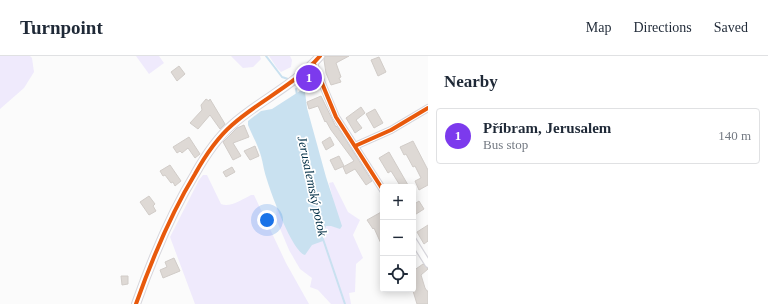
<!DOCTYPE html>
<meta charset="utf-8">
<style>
body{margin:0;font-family:"Times New Roman",serif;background:#f2f2f3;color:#1f2937}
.controls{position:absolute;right:12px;bottom:12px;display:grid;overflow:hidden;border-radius:4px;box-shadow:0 2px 10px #0003}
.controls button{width:36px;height:36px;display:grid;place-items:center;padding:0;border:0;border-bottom:1px solid #e0e1e3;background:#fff;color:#1f2937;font:20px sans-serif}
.you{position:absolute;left:267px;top:164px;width:14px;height:14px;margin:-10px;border:3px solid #fff;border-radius:50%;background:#1a73e8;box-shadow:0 0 0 6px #1a73e833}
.badge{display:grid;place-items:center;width:26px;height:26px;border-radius:50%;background:#7c3aed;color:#fff;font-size:13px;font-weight:700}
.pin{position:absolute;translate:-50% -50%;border:2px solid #fff;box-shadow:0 1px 4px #0006}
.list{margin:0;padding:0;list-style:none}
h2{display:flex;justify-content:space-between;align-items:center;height:52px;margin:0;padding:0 16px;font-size:17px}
h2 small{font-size:13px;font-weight:400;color:#747a83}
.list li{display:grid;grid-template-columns:26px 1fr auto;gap:12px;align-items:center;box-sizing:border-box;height:56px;margin:0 8px 8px;padding:0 8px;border:1px solid #e0e1e3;border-radius:4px}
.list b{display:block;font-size:15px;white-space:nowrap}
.list p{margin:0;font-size:13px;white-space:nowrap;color:#747a83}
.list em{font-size:13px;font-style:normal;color:#747a83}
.icon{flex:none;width:22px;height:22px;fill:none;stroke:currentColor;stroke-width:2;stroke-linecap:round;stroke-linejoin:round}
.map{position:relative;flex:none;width:428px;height:248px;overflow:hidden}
header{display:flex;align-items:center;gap:24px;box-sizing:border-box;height:56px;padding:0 20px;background:#fff;border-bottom:1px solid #e0e1e3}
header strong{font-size:19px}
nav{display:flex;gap:22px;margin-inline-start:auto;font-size:14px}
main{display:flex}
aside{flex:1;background:#fff}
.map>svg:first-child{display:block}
</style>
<header>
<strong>Turnpoint</strong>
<nav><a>Map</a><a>Directions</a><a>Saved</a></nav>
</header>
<main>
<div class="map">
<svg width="428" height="248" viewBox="0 0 428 248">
<rect width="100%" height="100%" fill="#fbfbfb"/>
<!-- green -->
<path fill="#efeafc" d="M0 0H30L32 2 34 16 24 32 0 53Z
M136 0H159L164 7 149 18Z
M231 0H260L261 3 253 11 243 12Z
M269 0H290L292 4 291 11 281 16 277 12Z
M203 119H207L221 148C230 152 243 143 251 139H254L286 207 309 248H195L170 181 199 124Z
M333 126 348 156 360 164 353 179 363 202 356 208 355 236 349 237 351 248H331L318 234 310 231 312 222 300 213 289 194 276 163 277 149 336 156 329 127Z"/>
<!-- water -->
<path fill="#c9e1f0" d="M303 33 305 36 307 52 326 121 342 170 340 173 331 170H326L323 178V185L312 189 305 199C292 195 271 137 267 124 264 116 263 107 261 100 258 89 252 79 248 69V65L261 55 272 53Z"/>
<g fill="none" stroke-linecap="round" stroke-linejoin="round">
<!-- stream -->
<path stroke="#c9e1f0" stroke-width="2" d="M266 0 282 21 288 23
M296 33 297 39
M323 183 345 248"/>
</g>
<!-- building -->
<path fill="#ded9d5" stroke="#d1ccc8" d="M325 0H349L336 7 341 21 339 22 341 26 331 29 326 17 324 4Z
M379 1 386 16 378 20 371 4Z
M179 10 185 18 177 25 171 16Z
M321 40 336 71 337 70 372 125 366 129 355 113 346 118 343 111 354 105 331 74 326 65 325 66 318 50 309 53 307 46Z
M206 43 209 45 210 43 225 68 220 73 210 59 198 73 190 67 202 54 201 49Z
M361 51 365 57 356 64 362 72 355 77 346 62Z
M375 53 383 67 374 72 366 58Z
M244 69 249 81 233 87 241 100 233 104 223 86 237 72Z
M189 81 200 98 195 102 188 92 182 97 180 95 177 97 173 91Z
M330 81 334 89 326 94 322 86Z
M413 85 428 114V129L419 134 415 125 421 122 415 110 413 111 406 98 404 99 400 91Z
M255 90 259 100 250 104 244 95Z
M389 96 408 129 404 131H401L391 115 388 117 379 102Z
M339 100 344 110 335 114 330 104Z
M170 109 181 125 175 130 173 126 171 127 165 119 163 120 160 115Z
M232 111 235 116 226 121 223 116Z
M149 140 155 148 153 150 156 155 149 159 140 146Z
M419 145 424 153 413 160V149Z
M383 155V192L374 172 373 173 367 164Z
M428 169V185L424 188 417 176Z
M174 202 180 215 163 222 160 214 167 211 165 206Z
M423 208 428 213 421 219 425 232 427 235H428V248H417L413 235 416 234 413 222V215Z
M121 220H128V228L122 229Z"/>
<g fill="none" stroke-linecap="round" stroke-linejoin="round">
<!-- street casing -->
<g stroke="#d7d6dc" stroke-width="8">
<path id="street" d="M314 8 336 61 383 134
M355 90 391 74 428 52
M413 184 428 208"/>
</g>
<!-- secondary casing -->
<g stroke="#d7d6dc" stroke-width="10">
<path id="secondary" d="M136 248C152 203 170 159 195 118 205 100 216 83 232 69 260 44 295 29 320 0"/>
</g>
<!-- street -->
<use href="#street" stroke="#fefefe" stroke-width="5.5"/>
<!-- secondary -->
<use href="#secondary" stroke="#fefefe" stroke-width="8"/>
<!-- cycleway casing -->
<g stroke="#fff" stroke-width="6">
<path id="cycleway" d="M314 8 336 61 383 134
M355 90 391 74 428 52
M136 248C152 203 170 159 195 118 205 100 216 83 232 69 260 44 295 29 320 0"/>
</g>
<!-- cycleway -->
<use href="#cycleway" stroke="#e8590c" stroke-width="4"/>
</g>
<g text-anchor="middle" stroke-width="3.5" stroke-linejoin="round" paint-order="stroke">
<!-- water labels -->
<g font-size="13" font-style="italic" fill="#012e45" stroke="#fff">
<text transform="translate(313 130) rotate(78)" y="5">Jerusalemský potok</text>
</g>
</g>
</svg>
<div class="controls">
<button>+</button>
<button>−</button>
<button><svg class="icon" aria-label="locate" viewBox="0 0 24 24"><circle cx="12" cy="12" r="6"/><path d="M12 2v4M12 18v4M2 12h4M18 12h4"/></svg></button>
</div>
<div class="you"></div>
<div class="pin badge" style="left:309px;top:22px">1</div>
</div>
<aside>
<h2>Nearby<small></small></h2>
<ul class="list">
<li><span class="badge">1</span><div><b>Příbram, Jerusalem</b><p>Bus stop</p></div><em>140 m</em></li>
</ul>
</aside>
</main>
